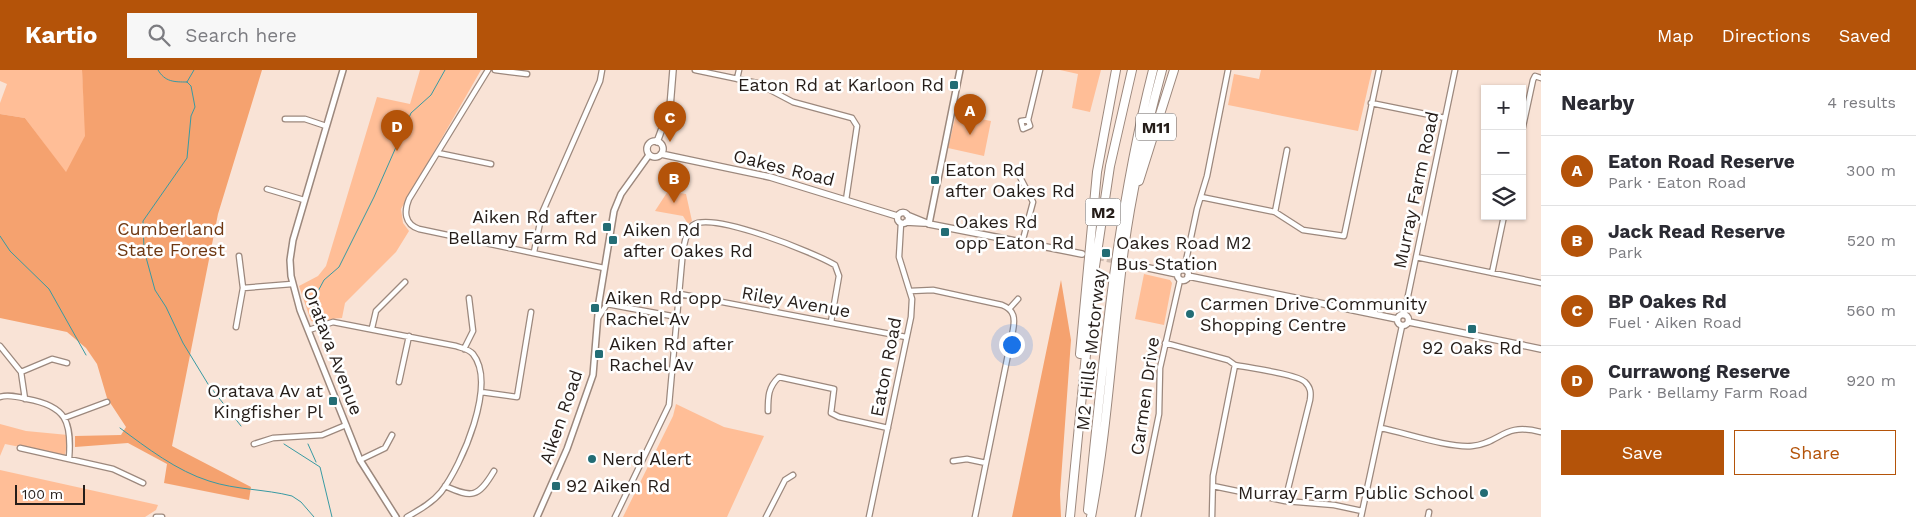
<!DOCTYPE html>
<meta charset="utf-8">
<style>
body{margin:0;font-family:"Work Sans",sans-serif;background:#f7f7f7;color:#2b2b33}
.controls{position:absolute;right:15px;top:15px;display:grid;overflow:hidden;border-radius:0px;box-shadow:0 1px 4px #0004}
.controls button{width:45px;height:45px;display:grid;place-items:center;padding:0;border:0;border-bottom:1px solid #e1e1e2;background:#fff;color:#2b2b33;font:25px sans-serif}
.scale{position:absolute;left:15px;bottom:12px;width:70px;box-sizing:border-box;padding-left:5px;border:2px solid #251d19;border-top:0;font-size:14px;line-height:18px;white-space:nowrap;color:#251d19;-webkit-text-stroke:4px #fff;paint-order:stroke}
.you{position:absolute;left:1011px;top:274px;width:18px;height:18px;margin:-12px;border:4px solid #fff;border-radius:50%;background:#1a73e8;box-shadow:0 0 0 8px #1a73e833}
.badge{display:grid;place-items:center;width:32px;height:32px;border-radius:50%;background:#b45309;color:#fff;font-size:16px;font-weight:700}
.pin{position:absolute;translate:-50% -41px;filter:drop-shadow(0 1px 2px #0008)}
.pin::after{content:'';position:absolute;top:26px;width:18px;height:15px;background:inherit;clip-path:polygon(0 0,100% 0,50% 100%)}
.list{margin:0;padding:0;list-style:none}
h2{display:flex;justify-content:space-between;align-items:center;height:65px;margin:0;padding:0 20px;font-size:21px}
h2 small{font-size:16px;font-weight:400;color:#7c7c81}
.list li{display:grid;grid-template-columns:32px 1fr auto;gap:15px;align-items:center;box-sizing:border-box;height:70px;padding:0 20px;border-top:1px solid #e1e1e2}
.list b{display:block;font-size:19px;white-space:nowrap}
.list p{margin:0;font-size:16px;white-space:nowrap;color:#7c7c81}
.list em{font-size:16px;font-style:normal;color:#7c7c81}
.actions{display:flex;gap:10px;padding:15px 20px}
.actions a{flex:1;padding:11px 0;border:1px solid #b45309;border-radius:0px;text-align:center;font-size:18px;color:#b45309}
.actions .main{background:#b45309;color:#fff}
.icon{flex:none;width:28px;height:28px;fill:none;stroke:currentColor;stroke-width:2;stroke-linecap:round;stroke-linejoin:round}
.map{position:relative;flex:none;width:1541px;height:447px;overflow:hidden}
header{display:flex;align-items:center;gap:30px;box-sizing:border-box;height:70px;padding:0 25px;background:#b45309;color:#fff}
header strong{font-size:24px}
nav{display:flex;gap:28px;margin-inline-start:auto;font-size:18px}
.search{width:350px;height:45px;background:#f7f7f7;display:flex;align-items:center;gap:12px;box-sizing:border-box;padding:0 18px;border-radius:0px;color:#7c7c81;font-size:19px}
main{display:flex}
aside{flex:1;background:#fff}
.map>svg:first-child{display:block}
</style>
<header>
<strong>Kartio</strong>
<div class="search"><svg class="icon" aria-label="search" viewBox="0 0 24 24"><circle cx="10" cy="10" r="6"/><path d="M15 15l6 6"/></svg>Search here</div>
<nav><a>Map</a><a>Directions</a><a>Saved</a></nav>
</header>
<main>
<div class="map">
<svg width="1541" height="447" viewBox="0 0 1541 447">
<rect width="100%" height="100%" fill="#f9e3d6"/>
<!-- green -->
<path fill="#ffbe97" d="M0 0H82L86 66 66 103 25 48 0 44V33L7 14 0 11Z
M420 0H481L401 139 403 153 409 161 396 182 345 233 342 248C332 248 319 254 311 251L299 216 318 206 326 196 377 27 410 34Z
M1060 0H1101L1090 42 1072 38 1078 4Z
M1261 0H1372L1358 61 1228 35 1234 4 1259 9Z
M956 44 991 51 984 86 948 78Z
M668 121 686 124 692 151 688 154 683 146 655 141Z
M1144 204 1170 210 1172 213 1164 255 1135 249Z
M676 334 724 357 764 366 727 447H623L673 346Z
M0 354 26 361 68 365 65 386 5 374 0 386Z
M0 400 158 435 156 440 145 447H0Z"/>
<!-- forest -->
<path fill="#f5a26f" d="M82 0H262L218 144 172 376 251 417 249 430 164 413 167 394 128 373 75 377V366L121 365 126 357 107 328 97 294 86 278 67 262 0 248V44L25 48 66 102 85 66Z
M1061 210 1071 270 1060 424 1061 447H1012Z"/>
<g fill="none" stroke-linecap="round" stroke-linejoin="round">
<!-- stream -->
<path stroke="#389aa3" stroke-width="1" d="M158 0C165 12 174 12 187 12
M187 12 191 16 195 37 191 46 187 88 143 151 144 180 155 220 166 237 183 273 208 314 241 356
M187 12 194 0
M0 166 10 181 49 219 86 285
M311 246 316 225 324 210 339 197 374 127 411 43 431 25 445 0
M120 358C147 378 177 401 209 411 236 420 265 419 292 426L301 432 314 447
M284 374 320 397 332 447
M308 374 316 392"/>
<!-- secondary-tunnel -->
<path stroke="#cfbbb0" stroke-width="5.5" stroke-dasharray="5.5 3" stroke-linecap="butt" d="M1082 184 1130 194"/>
<!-- minor casing -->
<g stroke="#9c887d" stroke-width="7">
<path id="minor" d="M488 0 409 129C404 141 404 154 419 159L604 198
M495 0 527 4
M695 0 757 13 793 32 852 48 857 56 846 130
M737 9 739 0
M1371 33 1445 48
M285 49H305L326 56
M1028 50 1021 51 1023 59 1030 56 1028 50 1040 0
M1522 61 1533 10 1535 6 1541 8
M438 83 491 94
M1020 107 1033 132 1022 173
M267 119 304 130
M1201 127 1275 142 1303 160 1344 166 1379 0
M1275 142 1287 80
M534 182 542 143 600 11 602 0
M1416 187 1541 213
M1184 200 1197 139 1207 106 1228 0
M1492 203 1504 146
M243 218 292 214
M910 221 933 220 1002 235C1015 240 1015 249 1013 260L975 447
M680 224 906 267
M1009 239 1018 229
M1404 245 1455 0
M598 248 607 234 677 247
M236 257 243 218 239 186
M372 258 376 241 405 212
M309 260 333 252 456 276C461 278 469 279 473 284 497 314 462 395 441 422 432 433 419 440 407 447
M1165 273 1228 290 1235 295C1250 298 1296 304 1305 312 1311 318 1311 323 1310 330L1285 431
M0 276 21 302 25 329
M464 279 473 261 469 228
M21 302 52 289 67 293
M399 312 409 266
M481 322 517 327 531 242
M0 327C8 324 19 327 27 329 66 336 72 351 69 389
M768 341C768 327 768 317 779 307L834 319 831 343 839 347 888 358
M64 348 107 332
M1381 358C1406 363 1448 378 1472 376 1502 373 1502 352 1541 362
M254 374 273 368 322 365 346 355
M20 378 113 399 143 413
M360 390 385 378 392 365
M953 391 967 389 986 393
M445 416C472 428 478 428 494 401
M1213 416 1285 431 1334 435 1362 441
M156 447H162
M615 447 669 335 683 180C685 172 686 161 693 155 712 141 815 183 835 195L839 206 831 252
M766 447 785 410 793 405
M869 447 911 247 912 229 899 187 901 153
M1138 447 1159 344 1160 298 1180 210
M1212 447 1213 406 1235 295
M1361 447 1402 256
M1428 447 1429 442"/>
</g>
<!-- tertiary casing -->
<g stroke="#9c887d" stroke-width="8">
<path id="tertiary" d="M343 0 293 170 290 190 291 206 300 240 360 390 396 447
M929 154 960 0
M537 447 567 379 593 305 599 232 614 141 621 124 649 85"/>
</g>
<!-- secondary casing -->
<g stroke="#9c887d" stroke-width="8">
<path id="secondary" d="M647 79a8 8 0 1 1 16 0a8 8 0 1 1-16 0Z
M657 72 670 37 673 0
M661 84 770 107 897 146
M897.5 148a5.5 5.5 0 1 1 11 0a5.5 5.5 0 1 1-11 0Z
M907 145 929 154 1082 184
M906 152 924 153
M1130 194 1177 204
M1177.5 205a5.5 5.5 0 1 1 11 0a5.5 5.5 0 1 1-11 0Z
M1188 206 1397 249
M1397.5 250a5.5 5.5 0 1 1 11 0a5.5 5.5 0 1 1-11 0Z
M1409 252 1541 279"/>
</g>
<!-- motorway casing -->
<g stroke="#9c887d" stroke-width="10">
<path id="motorway" d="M1139 111 1174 0
M1080 284 1097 102 1116 0
M1088 440C1103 292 1116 145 1153 0
M1070 447 1094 203 1110 96 1132 0
M1091 447C1108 358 1112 268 1124 179 1132 118 1146 59 1162 0"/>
</g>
<!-- minor -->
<use href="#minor" stroke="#fff" stroke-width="4.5"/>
<!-- tertiary -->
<use href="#tertiary" stroke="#fff" stroke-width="5"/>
<!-- secondary -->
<use href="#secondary" stroke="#fff" stroke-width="5.5"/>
<!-- motorway -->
<use href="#motorway" stroke="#fff" stroke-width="8"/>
</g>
<!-- markers -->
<g fill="#236d75" stroke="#fff" stroke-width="2">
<rect x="949" y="10" width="10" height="10" rx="2.5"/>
<rect x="930" y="105" width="10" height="10" rx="2.5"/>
<rect x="602" y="152" width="10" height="10" rx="2.5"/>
<rect x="940" y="157" width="10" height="10" rx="2.5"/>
<rect x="608" y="165" width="10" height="10" rx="2.5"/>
<rect x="1101" y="178" width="10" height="10" rx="2.5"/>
<rect x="590" y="233" width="10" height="10" rx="2.5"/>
<circle cx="1190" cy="244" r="5"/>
<rect x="1467" y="254" width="10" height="10" rx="2.5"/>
<rect x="594" y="279" width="10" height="10" rx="2.5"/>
<rect x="328" y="326" width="10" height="10" rx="2.5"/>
<circle cx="592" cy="389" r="5"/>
<rect x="551" y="411" width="10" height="10" rx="2.5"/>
<circle cx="1484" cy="423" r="5"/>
</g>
<g text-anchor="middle" stroke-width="5" stroke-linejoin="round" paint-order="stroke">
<!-- shield labels -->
<g fill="#fff" stroke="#66615e" stroke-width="1">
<rect x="1136" y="43.5" width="40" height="27" rx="4"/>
<rect x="1085.5" y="128.5" width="35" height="27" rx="4"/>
</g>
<g font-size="16" font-weight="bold" fill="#251d19">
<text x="1156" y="63">M11</text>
<text x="1103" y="148">M2</text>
</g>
<!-- poi labels -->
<g font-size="18" fill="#251d19" stroke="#fff" text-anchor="start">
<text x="944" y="21" text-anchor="end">Eaton Rd at Karloon Rd</text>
<text x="945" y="106">Eaton Rd<tspan x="945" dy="21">after Oakes Rd</tspan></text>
<text x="597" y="153" text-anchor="end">Aiken Rd after<tspan x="597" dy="21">Bellamy Farm Rd</tspan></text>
<text x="955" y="158">Oakes Rd<tspan x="955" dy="21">opp Eaton Rd</tspan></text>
<text x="623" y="166">Aiken Rd<tspan x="623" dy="21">after Oakes Rd</tspan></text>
<text x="1116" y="179">Oakes Road M2<tspan x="1116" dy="21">Bus Station</tspan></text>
<text x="605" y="234">Aiken Rd opp<tspan x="605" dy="21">Rachel Av</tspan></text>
<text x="1200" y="240">Carmen Drive Community<tspan x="1200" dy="21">Shopping Centre</tspan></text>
<text x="609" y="280">Aiken Rd after<tspan x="609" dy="21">Rachel Av</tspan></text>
<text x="1472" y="284" text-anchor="middle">92 Oaks Rd</text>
<text x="323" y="327" text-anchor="end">Oratava Av at<tspan x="323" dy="21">Kingfisher Pl</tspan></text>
<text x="602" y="395">Nerd Alert</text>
<text x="566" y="422">92 Aiken Rd</text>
<text x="1474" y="429" text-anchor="end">Murray Farm Public School</text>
</g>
<!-- street labels -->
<g font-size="18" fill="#251d19" stroke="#fff">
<text transform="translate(784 98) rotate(14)" y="6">Oakes Road</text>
<text transform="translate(1416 120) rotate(-78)" y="6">Murray Farm Road</text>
<text transform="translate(796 232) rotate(10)" y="6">Riley Avenue</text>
<text transform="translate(1091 280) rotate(-84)" y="6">M2 Hills Motorway</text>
<text transform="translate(333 281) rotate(69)" y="6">Oratava Avenue</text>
<text transform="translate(886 297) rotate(-79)" y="6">Eaton Road</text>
<text transform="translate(1145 326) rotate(-82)" y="6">Carmen Drive</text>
<text transform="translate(561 347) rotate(-71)" y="6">Aiken Road</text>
</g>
<!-- park labels -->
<g font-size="18" fill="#6e3813" stroke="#fff">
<text x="171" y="165">Cumberland<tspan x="171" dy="21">State Forest</tspan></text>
</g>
</g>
</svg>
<div class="controls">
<button>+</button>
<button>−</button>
<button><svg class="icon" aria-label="layers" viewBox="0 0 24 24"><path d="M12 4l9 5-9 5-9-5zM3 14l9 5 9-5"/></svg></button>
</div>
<div class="scale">100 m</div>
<div class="you"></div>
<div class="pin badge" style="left:970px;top:65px">A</div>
<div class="pin badge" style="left:674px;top:133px">B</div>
<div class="pin badge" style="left:670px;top:72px">C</div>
<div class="pin badge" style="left:397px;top:81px">D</div>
</div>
<aside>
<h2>Nearby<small>4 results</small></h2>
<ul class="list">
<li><span class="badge">A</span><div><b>Eaton Road Reserve</b><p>Park · Eaton Road</p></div><em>300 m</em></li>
<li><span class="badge">B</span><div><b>Jack Read Reserve</b><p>Park</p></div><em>520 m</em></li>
<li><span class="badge">C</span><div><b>BP Oakes Rd</b><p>Fuel · Aiken Road</p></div><em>560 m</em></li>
<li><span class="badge">D</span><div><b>Currawong Reserve</b><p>Park · Bellamy Farm Road</p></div><em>920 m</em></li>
</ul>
<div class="actions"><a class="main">Save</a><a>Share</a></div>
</aside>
</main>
